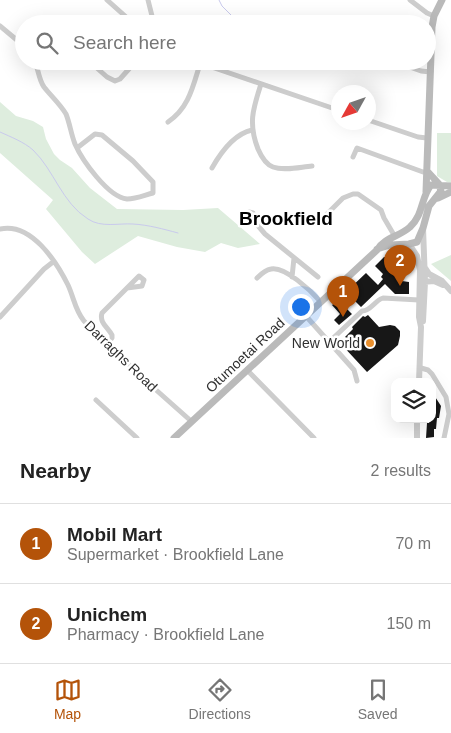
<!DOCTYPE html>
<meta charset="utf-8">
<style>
body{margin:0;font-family:Helvetica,sans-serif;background:#f6f6f6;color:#222}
.controls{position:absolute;right:15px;bottom:15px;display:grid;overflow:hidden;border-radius:10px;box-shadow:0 5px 20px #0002}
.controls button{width:45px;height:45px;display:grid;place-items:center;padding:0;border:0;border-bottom:1px solid #e0e0e0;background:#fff;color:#222;font:25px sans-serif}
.compass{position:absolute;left:331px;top:85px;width:45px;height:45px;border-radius:50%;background:#fff;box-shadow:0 5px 20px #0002;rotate:230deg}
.you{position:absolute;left:300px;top:306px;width:18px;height:18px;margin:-12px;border:4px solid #fff;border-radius:50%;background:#1a73e8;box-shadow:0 0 0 8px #1a73e833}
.badge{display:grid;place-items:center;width:32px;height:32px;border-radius:50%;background:#b45309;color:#fff;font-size:16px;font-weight:700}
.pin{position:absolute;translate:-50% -41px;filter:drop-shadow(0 1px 2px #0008)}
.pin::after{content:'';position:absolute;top:26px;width:18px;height:15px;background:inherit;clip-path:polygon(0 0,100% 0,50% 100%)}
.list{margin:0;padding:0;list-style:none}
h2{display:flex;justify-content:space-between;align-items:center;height:65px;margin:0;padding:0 20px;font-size:21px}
h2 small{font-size:16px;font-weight:400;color:#767676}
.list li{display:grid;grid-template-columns:32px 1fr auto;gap:15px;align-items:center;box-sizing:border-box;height:80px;padding:0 20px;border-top:1px solid #e0e0e0}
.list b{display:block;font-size:19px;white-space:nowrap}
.list p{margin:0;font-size:16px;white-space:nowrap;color:#767676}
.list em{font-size:16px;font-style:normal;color:#767676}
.icon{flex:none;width:28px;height:28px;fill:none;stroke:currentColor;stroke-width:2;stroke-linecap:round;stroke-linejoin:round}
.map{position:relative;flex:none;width:451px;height:438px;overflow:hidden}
.search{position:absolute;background:#fff;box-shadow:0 5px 20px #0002;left:15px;right:15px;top:15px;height:55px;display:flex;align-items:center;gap:12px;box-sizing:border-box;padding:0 18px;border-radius:28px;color:#767676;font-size:19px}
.sheet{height:225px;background:#fff}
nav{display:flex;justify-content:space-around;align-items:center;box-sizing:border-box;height:70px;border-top:1px solid #e0e0e0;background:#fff;font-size:14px;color:#767676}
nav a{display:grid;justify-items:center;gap:2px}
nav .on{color:#b45309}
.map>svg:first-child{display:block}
</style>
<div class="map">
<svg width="451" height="438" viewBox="0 0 451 438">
<rect width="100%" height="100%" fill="#fff"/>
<!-- green -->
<path fill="#deedde" d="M0 102 16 116 33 121 43 127 46 139 54 154 60 160 72 168 90 188 117 209 183 210 218 208 260 244 238 248 221 243 205 252 177 247 138 236 95 264 82 252 46 209 53 200 0 153Z
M437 133H451V183L447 182 437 176Z
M451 255V281L431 264Z"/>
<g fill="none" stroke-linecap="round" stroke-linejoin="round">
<!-- stream -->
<path stroke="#c9caed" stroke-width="1" d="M219 0 222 6 240 24
M0 132C11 137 24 142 33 150 54 170 62 203 88 219 101 228 119 223 133 224 149 225 163 229 178 233"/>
</g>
<!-- building -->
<path fill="#171717" d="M384 257H388L399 268 394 273 402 281 409 282V294H395L385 284 361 307 346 292 366 273 378 285 383 279 381 277 383 274 375 266Z
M336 302 344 310 346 308 352 314 339 325 334 320 340 314 332 305Z
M368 315 379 327 390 325 395 326 400 331V336L398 345 367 372 341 344 347 339 345 337 353 329 352 327 363 316 365 317Z
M432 392 441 406 439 418H437L436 429H434V437L426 438 427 423H429V419H432V412H436L432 406Z"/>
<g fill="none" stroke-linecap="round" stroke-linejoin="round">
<!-- minor -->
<path stroke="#cdcdcd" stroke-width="5" d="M107 0 134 24
M148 0 154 24
M410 0 427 13 434 16
M0 26 24 46
M35 61C38 69 39 80 44 87 51 96 60 104 66 114 70 124 71 134 75 144 82 160 108 197 127 199 136 199 145 195 153 193V182L133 161 102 135 95 134 77 148
M89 61 107 77 115 81 120 79 136 61
M194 61 338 110
M393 61 421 71 431 72
M261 84C253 109 248 123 258 149 261 156 265 164 273 167 284 171 300 167 312 166
M368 120 418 137 427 138
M168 122C189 108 193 86 200 64
M353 157 357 148 423 172H428
M212 168C221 152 234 134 252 130
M325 216 343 198 353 194H358L381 210 384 218 394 235
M253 220V213L249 212 247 217 253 220 265 234 318 277
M0 229C31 222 56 261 68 285 74 298 75 310 84 321L146 381 191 421
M292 277 294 258
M257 278C261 274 265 270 271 269 285 266 311 291 320 301
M305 315 354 370 357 381
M0 317 44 269 53 262
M329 342 362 311C371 311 374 301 383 298L419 300
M107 344 112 338V335C108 327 99 323 102 313L139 276 144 280 142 286 127 288
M421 368 428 370 432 374 446 397 449 414 444 438
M247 370 314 438
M96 400 137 438"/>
<!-- tertiary -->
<path stroke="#cdcdcd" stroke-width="6" d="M409 244 417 256 420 270 419 317 421 327 419 382
M425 268 429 274 442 281 451 291
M422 282 434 281 443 285
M423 321 425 282 423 228
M417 438V419"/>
<!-- secondary -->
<path stroke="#bababa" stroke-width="7" d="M426 192 432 27 434 16 442 0
M438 198 451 192
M377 249 390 245 409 244 417 242 423 228 429 206 441 191 439 184 428 172
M174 438 377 250C385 237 399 237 410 227 423 216 421 197 431 185L451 186"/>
</g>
<!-- markers -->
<circle fill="#ea902e" stroke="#fff" stroke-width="2" cx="370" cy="343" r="5"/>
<g text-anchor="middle" stroke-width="5" stroke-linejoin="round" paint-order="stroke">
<!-- poi labels -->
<g font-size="14" fill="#303030" stroke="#fff" text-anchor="end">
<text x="360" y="348">New World</text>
</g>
<!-- street labels -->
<g font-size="14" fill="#303030" stroke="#fff">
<text transform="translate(245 355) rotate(-43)" y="5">Otumoetai Road</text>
<text transform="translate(121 356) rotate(44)" y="5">Darraghs Road</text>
</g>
<!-- district labels -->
<g font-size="19" font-weight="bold" fill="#000" stroke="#fff">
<text x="286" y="225">Brookfield</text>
</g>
</g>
</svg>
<div class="controls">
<button><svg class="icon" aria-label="layers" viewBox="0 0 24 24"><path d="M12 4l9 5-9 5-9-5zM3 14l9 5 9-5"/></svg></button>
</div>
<svg class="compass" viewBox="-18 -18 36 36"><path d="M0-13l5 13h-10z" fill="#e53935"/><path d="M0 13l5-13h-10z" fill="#767676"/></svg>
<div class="you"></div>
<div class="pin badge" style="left:343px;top:317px">1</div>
<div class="pin badge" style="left:400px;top:286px">2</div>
<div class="search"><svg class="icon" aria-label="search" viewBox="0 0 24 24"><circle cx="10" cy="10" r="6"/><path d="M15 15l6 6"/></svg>Search here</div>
</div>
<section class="sheet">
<h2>Nearby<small>2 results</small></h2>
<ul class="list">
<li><span class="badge">1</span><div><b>Mobil Mart</b><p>Supermarket · Brookfield Lane</p></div><em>70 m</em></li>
<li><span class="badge">2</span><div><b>Unichem</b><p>Pharmacy · Brookfield Lane</p></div><em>150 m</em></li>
</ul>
</section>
<nav>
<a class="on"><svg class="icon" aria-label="map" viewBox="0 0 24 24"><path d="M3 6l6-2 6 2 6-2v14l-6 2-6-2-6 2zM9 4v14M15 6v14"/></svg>Map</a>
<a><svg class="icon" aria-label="directions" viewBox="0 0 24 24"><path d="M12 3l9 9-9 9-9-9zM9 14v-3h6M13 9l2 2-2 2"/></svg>Directions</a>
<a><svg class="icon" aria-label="saved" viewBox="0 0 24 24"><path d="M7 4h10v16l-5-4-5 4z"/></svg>Saved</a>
</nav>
